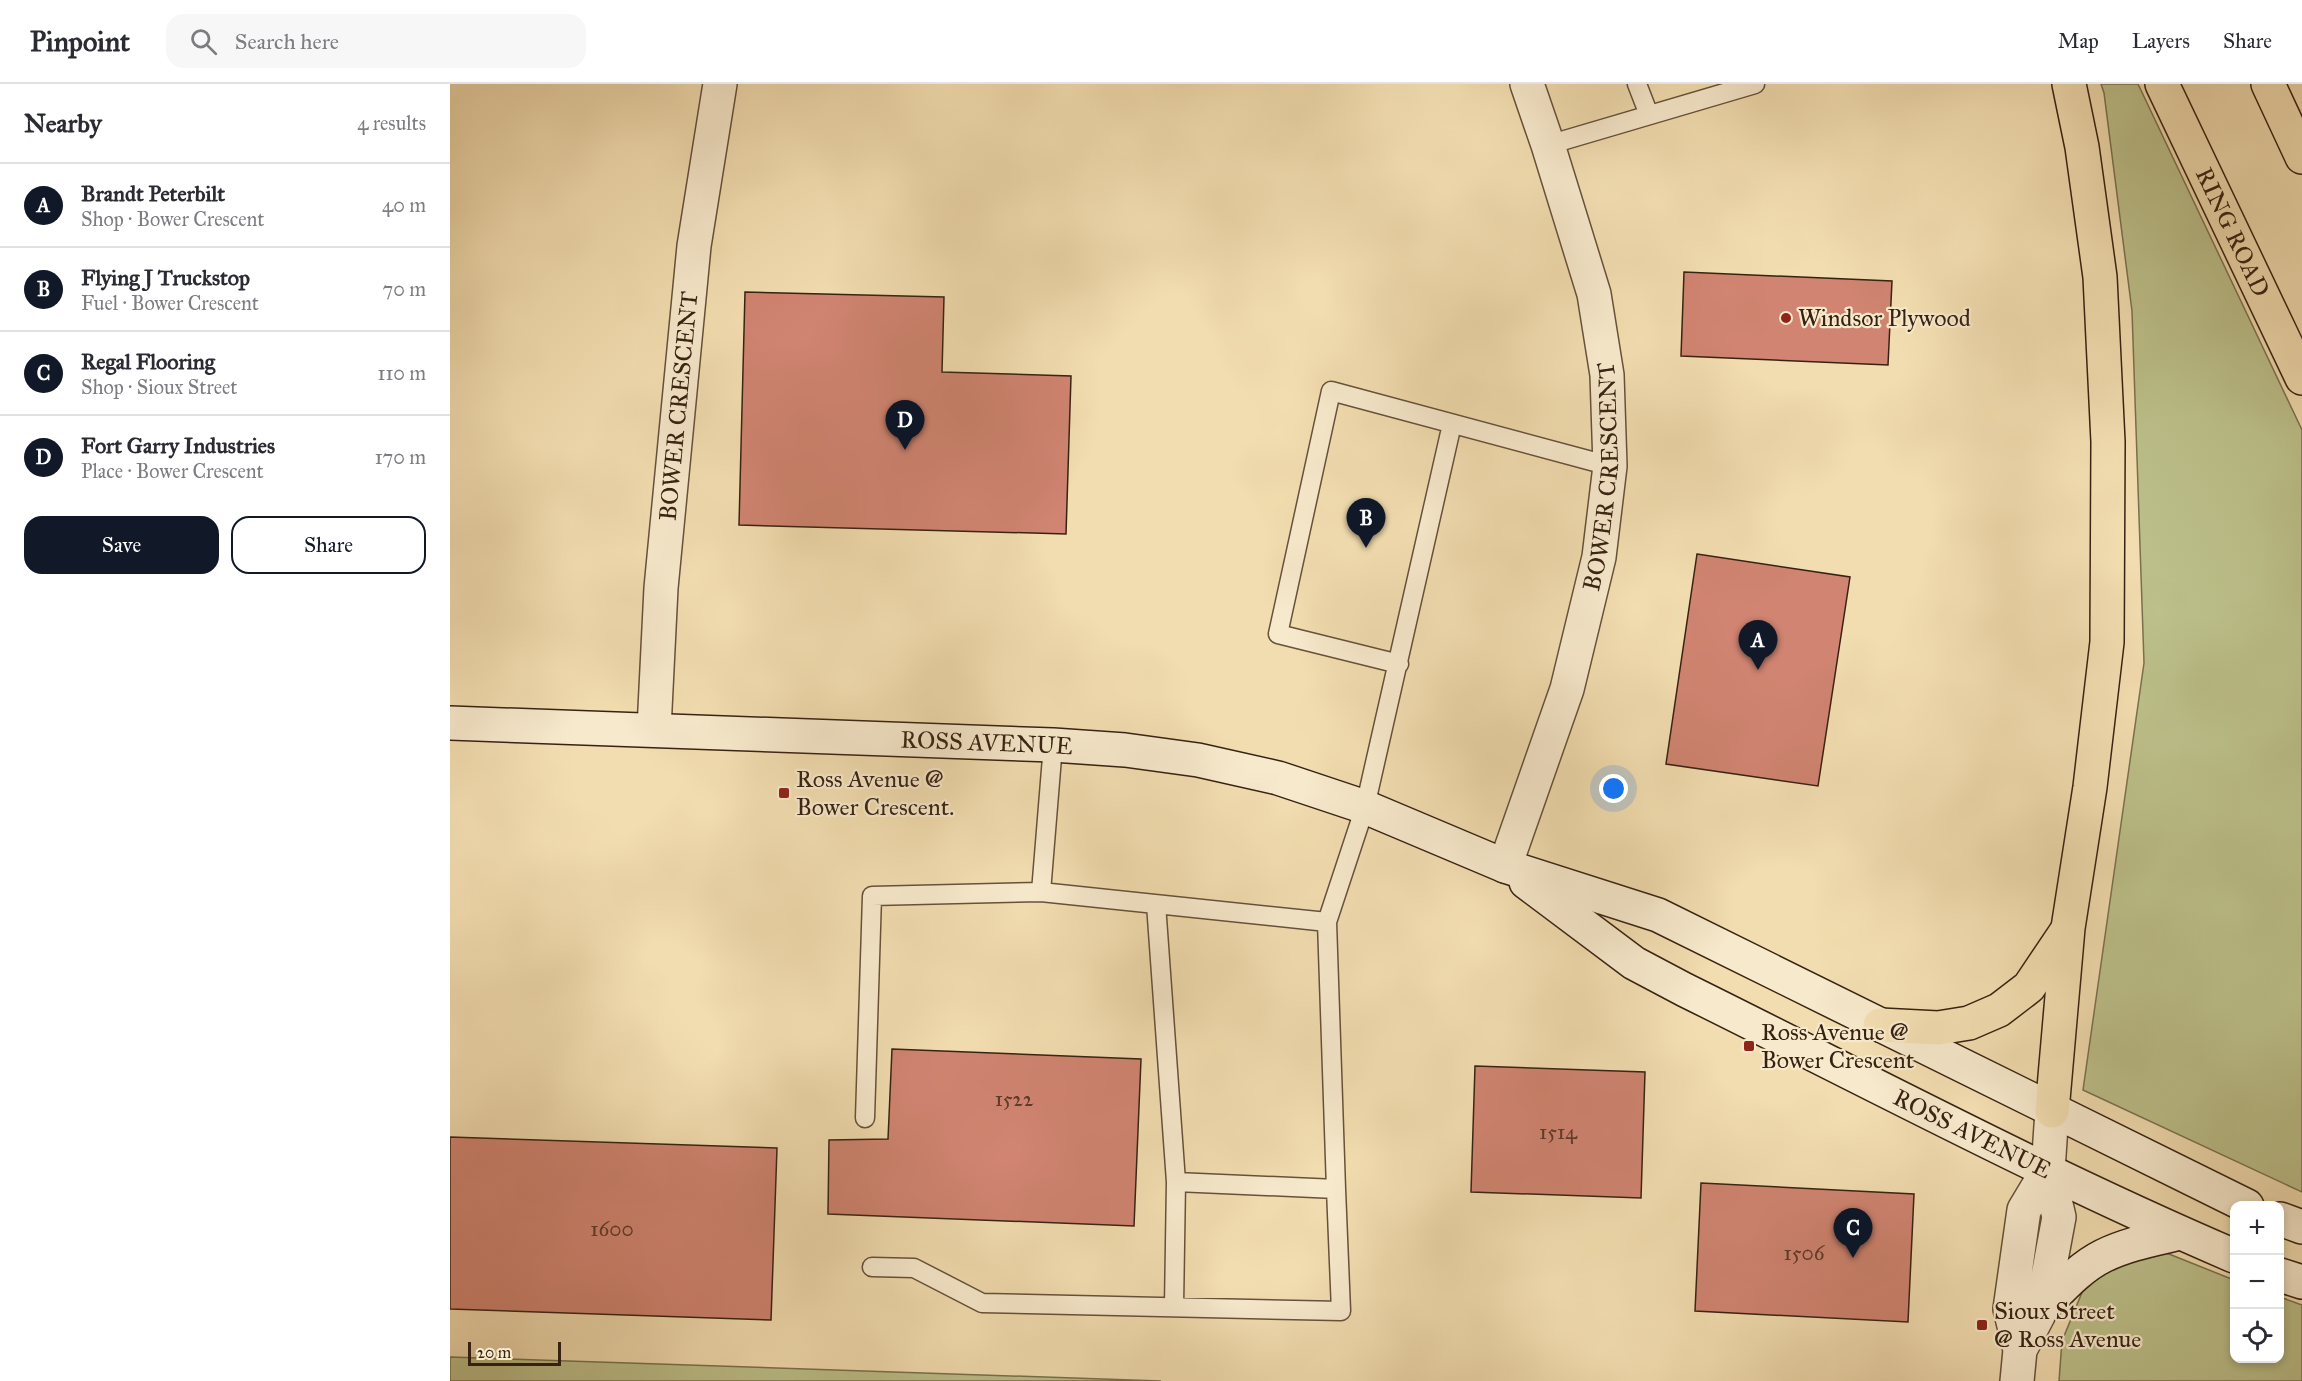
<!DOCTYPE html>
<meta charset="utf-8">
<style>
body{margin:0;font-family:"IM FELL Great Primer",serif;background:#f7f7f7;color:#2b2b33}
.controls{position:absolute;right:18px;bottom:18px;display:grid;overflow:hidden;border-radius:12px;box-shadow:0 3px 9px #0003}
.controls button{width:54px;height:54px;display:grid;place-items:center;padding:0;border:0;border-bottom:2px solid #e1e1e2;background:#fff;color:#2b2b33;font:30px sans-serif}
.scale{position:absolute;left:18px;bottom:15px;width:93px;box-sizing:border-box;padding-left:6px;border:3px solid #372212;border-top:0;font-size:16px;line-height:21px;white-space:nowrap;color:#372212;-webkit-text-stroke:4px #f7e9cc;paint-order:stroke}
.you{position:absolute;left:1164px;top:705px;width:21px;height:21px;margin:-15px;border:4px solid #fff;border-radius:50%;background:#1a73e8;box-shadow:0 0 0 9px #1a73e833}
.badge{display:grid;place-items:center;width:39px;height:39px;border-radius:50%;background:#111827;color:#fff;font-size:20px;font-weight:700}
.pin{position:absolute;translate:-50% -50px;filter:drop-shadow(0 2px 3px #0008)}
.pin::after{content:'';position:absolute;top:32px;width:21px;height:18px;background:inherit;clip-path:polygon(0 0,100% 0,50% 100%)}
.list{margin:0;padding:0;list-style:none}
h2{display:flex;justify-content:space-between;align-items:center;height:78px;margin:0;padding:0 24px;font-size:26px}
h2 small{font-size:20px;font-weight:400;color:#7c7c81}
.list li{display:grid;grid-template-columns:39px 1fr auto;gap:18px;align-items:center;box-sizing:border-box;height:84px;padding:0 24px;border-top:2px solid #e1e1e2}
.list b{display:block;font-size:22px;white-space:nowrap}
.list p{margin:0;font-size:20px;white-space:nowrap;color:#7c7c81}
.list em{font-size:20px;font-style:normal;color:#7c7c81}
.actions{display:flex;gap:12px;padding:18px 24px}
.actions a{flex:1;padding:14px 0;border:2px solid #111827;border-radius:18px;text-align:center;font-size:21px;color:#111827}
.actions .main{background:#111827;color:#fff}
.icon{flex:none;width:33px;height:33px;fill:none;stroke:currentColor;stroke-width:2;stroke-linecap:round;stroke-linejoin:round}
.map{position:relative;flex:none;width:1852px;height:1297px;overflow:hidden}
header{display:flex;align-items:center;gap:36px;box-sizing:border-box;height:84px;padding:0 30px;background:#fff;border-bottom:2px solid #e1e1e2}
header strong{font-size:28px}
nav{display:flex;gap:33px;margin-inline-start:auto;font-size:21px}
.search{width:420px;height:54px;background:#f7f7f7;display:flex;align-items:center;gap:15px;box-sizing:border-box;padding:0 21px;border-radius:18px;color:#7c7c81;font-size:22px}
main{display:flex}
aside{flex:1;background:#fff}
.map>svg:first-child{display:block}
</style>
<header>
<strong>Pinpoint</strong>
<div class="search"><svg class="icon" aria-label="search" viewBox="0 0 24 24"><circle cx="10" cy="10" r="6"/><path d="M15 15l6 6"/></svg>Search here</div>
<nav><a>Map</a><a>Layers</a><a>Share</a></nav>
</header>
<main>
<aside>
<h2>Nearby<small>4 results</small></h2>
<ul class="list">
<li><span class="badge">A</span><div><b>Brandt Peterbilt</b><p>Shop · Bower Crescent</p></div><em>40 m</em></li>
<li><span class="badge">B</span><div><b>Flying J Truckstop</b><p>Fuel · Bower Crescent</p></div><em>70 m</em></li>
<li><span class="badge">C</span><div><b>Regal Flooring</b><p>Shop · Sioux Street</p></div><em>110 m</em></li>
<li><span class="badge">D</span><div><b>Fort Garry Industries</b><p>Place · Bower Crescent</p></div><em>170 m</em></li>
</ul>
<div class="actions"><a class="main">Save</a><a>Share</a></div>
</aside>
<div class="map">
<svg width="1852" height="1297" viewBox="0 0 1852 1297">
<rect width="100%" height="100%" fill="#f2ddb0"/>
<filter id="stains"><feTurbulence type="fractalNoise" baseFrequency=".00333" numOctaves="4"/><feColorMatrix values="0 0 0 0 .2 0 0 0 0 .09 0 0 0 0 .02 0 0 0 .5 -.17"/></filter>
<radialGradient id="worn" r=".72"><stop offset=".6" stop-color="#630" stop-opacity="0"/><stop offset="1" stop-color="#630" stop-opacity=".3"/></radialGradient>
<!-- green -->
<path fill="#bcc08a" stroke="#7a714e" stroke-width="1.5" d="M1651 0H1688L1852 346V1108L1633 1006 1694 579 1682 227 1654 9Z
M1714 1168 1784 1196V1274H1830V1213L1852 1221V1297H1609L1612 1257 1633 1206 1662 1180Z
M0 1273 711 1297H0Z"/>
<!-- building -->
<path fill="#d08471" stroke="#372212" stroke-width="1.5" d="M1234 188 1442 197 1438 281 1231 272Z
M295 208 494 213 492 288 621 292 616 450 289 441Z
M1247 470 1400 493 1368 702 1216 680Z
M442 965 691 975 684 1142 378 1130 379 1056 438 1055Z
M1025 982 1195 988 1191 1114 1021 1108Z
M0 1053 327 1064 321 1236 0 1225Z
M1251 1099 1464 1110 1458 1238 1245 1227Z"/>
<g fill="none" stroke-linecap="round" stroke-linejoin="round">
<!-- service casing -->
<g stroke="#66513a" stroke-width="21">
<path id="service" d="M1187 0 1199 31
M1098 61 1305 0
M949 580 828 550 881 307 1160 382
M603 661 591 808 877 838 915 723 1002 340
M706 820 726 1098 886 1105 877 838
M415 1034 422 812 591 808
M422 1183 464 1184 532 1219 891 1227 886 1105
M724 1222 726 1098"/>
</g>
<!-- minor casing -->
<g stroke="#66513a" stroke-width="36">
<g id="minor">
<path id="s1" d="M204 645 211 504 244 162 270 0"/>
<path id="s2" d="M1055 782 1117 605 1149 473 1160 382 1157 291 1144 210 1098 61 1077 0"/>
</g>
</g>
<!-- tertiary casing -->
<g stroke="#66513a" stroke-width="36">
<path id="tertiary" d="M1570 1266 1592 1224 1609 1133 1598 1086 1602 1027
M1567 1297 1570 1266 1560 1225 1574 1126 1598 1086"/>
</g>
<!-- secondary casing -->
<g stroke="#372212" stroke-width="36">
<g id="secondary">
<path id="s3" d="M0 639 603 661 675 666 748 676 828 694 915 723 1055 782 1208 831 1797 1122"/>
<path id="s4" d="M1076 798 1184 879 1235 906C1417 996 1597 1092 1784 1172"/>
<path d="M1830 1135 1852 1143"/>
<path d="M1830 1191 1852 1198"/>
<path d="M1592 1224C1611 1205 1629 1184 1653 1172 1677 1160 1705 1155 1730 1149"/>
</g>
</g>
<!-- motorway casing -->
<g stroke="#372212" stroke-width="36">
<g id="motorway">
<path id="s5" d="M1712 0 1852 294"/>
<path d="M1818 0 1852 73"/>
<path d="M1430 941 1488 944 1519 939 1549 926 1579 903 1616 848"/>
<path d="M1602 1027 1618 844 1640 703 1657 558 1658 358 1650 193 1632 63 1619 0"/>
</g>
</g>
<!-- service -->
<use href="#service" stroke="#f7e9cc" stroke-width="18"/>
<!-- minor -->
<use href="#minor" stroke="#f7e9cc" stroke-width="33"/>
<!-- tertiary -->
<use href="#tertiary" stroke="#f7e9cc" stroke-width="33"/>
<!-- secondary -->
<use href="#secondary" stroke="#f7e9cc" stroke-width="33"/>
<!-- motorway -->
<use href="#motorway" stroke="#f2ddb0" stroke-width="33"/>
</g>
<!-- markers -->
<g fill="#8f2418" stroke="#f7e9cc" stroke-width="2">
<circle cx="1336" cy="234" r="6"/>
<rect x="328" y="703" width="12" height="12" rx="3"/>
<rect x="1293" y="956" width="12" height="12" rx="3"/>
<rect x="1526" y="1235" width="12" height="12" rx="3"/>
</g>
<g text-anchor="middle" stroke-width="4.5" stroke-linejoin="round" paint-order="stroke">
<!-- number labels -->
<g font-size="21" fill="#5d3a2a">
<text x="564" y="1022">1522</text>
<text x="1108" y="1055">1514</text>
<text x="162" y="1152">1600</text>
<text x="1354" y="1176">1506</text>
</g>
<!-- street labels -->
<g font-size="24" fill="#372212" stroke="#f7e9cc">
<text dy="8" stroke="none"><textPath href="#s5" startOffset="164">RING ROAD</textPath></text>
<text dy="8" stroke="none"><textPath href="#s1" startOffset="324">BOWER CRESCENT</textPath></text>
<text dy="8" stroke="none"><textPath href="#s2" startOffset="404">BOWER CRESCENT</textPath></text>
<text dy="8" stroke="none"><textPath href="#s3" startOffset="537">ROSS AVENUE</textPath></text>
<text dy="8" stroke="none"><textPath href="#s4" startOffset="514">ROSS AVENUE</textPath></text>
</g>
<!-- poi labels -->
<g font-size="24" fill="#372212" stroke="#f7e9cc" text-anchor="start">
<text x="1348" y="242">Windsor Plywood</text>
<text x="346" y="703">Ross Avenue @<tspan x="346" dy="28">Bower Crescent.</tspan></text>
<text x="1311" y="956">Ross Avenue @<tspan x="1311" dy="28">Bower Crescent</tspan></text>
<text x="1544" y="1235">Sioux Street<tspan x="1544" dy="28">@ Ross Avenue</tspan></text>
</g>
</g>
<rect width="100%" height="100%" filter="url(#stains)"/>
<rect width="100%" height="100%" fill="url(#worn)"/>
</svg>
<div class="controls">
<button>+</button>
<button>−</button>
<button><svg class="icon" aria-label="locate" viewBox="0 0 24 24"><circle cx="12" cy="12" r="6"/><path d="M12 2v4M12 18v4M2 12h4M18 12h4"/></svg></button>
</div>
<div class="scale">20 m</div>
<div class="you"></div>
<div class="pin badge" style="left:1308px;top:586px">A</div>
<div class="pin badge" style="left:916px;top:464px">B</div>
<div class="pin badge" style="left:1403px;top:1174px">C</div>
<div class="pin badge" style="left:455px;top:366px">D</div>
</div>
</main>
